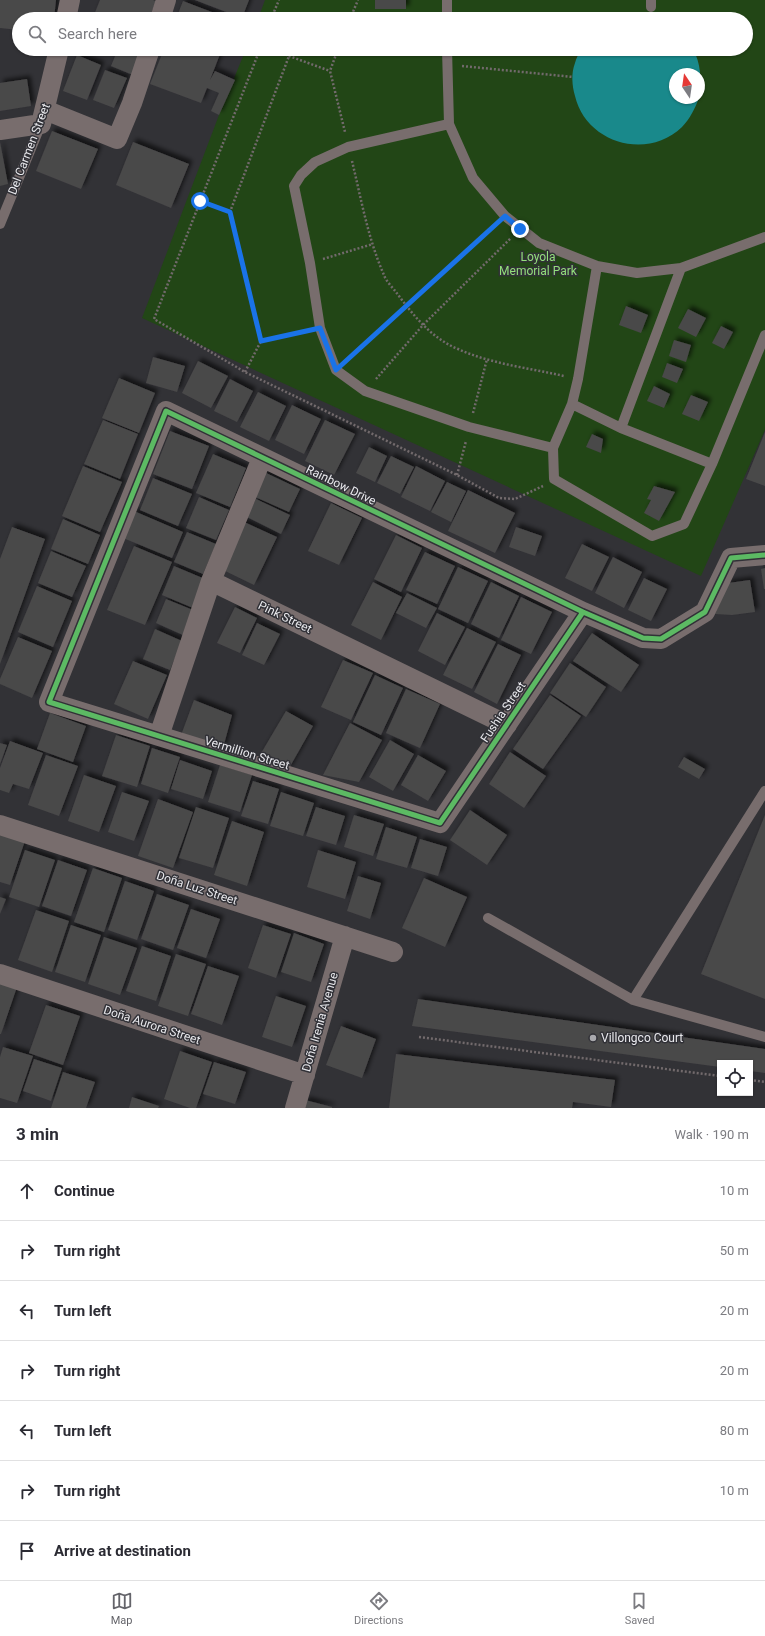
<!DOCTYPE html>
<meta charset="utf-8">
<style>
body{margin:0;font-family:Roboto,sans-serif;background:#f7f7f7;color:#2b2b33}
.controls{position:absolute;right:12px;bottom:12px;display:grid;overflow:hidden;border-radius:0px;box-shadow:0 1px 3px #0004}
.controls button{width:36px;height:36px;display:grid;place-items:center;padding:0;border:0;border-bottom:1px solid #e1e1e2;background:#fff;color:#2b2b33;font:20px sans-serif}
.compass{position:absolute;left:669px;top:68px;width:36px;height:36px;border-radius:50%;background:#fff;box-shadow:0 1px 3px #0004;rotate:347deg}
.stop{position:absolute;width:12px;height:12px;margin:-9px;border:3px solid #1a73e8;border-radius:50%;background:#fff}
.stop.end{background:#1a73e8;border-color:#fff;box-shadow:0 1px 4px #0008}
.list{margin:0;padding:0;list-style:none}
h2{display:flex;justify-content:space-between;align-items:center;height:52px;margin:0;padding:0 16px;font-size:17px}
h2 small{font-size:13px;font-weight:400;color:#7c7c81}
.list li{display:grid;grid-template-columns:26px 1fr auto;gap:12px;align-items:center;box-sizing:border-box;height:60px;padding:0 16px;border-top:1px solid #e1e1e2}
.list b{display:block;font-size:15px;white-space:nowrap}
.list em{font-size:13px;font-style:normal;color:#7c7c81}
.icon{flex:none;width:22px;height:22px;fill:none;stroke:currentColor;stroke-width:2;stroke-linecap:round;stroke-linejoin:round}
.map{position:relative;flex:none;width:765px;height:1108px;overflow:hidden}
.search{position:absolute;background:#fff;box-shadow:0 1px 3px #0004;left:12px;right:12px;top:12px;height:44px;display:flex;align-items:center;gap:10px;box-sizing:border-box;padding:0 14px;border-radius:22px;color:#7c7c81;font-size:15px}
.sheet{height:472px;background:#fff}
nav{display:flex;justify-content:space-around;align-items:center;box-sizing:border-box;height:56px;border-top:1px solid #e1e1e2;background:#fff;font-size:11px;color:#7c7c81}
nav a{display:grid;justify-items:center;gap:2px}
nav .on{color:#64646a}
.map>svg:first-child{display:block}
</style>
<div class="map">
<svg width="765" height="1108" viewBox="0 0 765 1108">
<defs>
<filter id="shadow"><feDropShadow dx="3.5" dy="-3.5" stdDeviation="2" flood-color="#0009"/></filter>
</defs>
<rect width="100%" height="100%" fill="#323236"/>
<!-- green -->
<path fill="#224616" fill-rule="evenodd" d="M265 0H765V430L701 576 142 318 219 115 246 49H746V19H258ZM675 74H699V98H675Z"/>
<!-- water -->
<path fill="#19898b" d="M581 49H693C701 64 701 78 700 94L699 97V74H675V98H699C695 108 690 119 682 127 647 161 586 143 575 96 572 86 571 73 575 63 576 58 579 54 581 49Z"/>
<!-- building -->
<path fill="#494849" filter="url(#shadow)" d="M0 0H56L54 19H19V30L0 28Z
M100 0H153L156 1 149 19H105L94 15Z
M195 0H249L242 18Z
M375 0H406V9H375Z
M183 1 230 19H176Z
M118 49H144L133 75 111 66Z
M164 49H222L210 80 215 71 235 80 219 115 211 111 219 93 207 88 201 103 150 84Z
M77 55 101 65 87 100 63 91Z
M105 70 127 78 114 108 93 100Z
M27 79 31 106 0 111V83Z
M52 131 98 149 81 189 36 171Z
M0 142 8 184 0 186Z
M133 142 189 164 171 208 116 185Z
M626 306 648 315 641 333 619 325Z
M688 309 706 318 696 337 678 328Z
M721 326 733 332 724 349 712 343Z
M674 340 691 345 686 362 669 356Z
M153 357 185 366 177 392 146 383Z
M198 361 228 376 211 408 182 393Z
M667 363 683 369 677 383 662 377Z
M119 378 155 393 139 433 102 418Z
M230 379 253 391 237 422 214 411Z
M654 386 670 394 664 408 647 401Z
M258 392 286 406 269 441 240 427Z
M691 395 708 402 699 421 682 414Z
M292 405 321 419 304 454 275 440Z
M103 420 138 434 120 479 84 464Z
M325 420 355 434 334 475 305 461Z
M170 431 209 446 192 489 153 474Z
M765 432V486L746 479Z
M592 434 603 439 601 453 586 447Z
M369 447 387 456 375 482 356 473Z
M213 454 246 468 230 507 196 493Z
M391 456 414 467 400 494 377 483Z
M83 466 122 482 100 532 62 516Z
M416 466 445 481 430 511 401 497Z
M264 472 300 489 289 512 253 496Z
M153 478 192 494 178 526 140 510Z
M447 482 466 491 451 522 431 512Z
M654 486 675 492 659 521 644 513 651 500 647 499Z
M468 490 515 513 495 553 448 531Z
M199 497 229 510 216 540 186 528Z
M256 499 290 515 281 534 247 517Z
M331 503 362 518 339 565 308 551Z
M134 511 183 532 172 558 123 538Z
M63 519 100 535 88 564 51 549Z
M242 521 277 537 254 585 219 568Z
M12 527 45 539 0 664V559Z
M516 527 542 536 535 556 509 547Z
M187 532 216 544 203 574 174 562Z
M396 535 422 548 401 592 374 579Z
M582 544 609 557 592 591 565 578Z
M134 546 172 562 145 625 107 610Z
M51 551 86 566 72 597 38 583Z
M425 552 455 566 437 604 406 590Z
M613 557 642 572 624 608 595 593Z
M174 566 205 579 193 608 162 595Z
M458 567 488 581 468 623 438 609Z
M765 568V589H764L761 569Z
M644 578 667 589 651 621 628 610Z
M750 580 755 612 732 615 715 614 728 583Z
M373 582 402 597 381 640 351 625Z
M491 582 519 596 499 638 471 624Z
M37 586 72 601 53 647 18 632Z
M407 593 437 608 426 628 396 613Z
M521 597 552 612 531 654 501 640Z
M166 599 193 610 183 635 156 623Z
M235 607 257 618 240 653 217 643Z
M437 613 465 627 445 665 418 651Z
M257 623 280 634 264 665 242 655Z
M467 628 496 642 472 689 443 675Z
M155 629 182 641 170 670 143 659Z
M592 633 639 665 621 692 573 661Z
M18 637 52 651 32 698 0 684V679Z
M498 644 521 655 497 704 474 692Z
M343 660 373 673 351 720 321 707Z
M133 661 167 675 148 719 114 704Z
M570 663 606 687 586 717 550 693Z
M375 675 403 688 381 735 353 722Z
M406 689 440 704 420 748 386 733Z
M550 695 581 716 543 769 513 749Z
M194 700 232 715 223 748 180 738Z
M286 711 313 726 288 770 260 755Z
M50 713 86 726 73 762 37 749Z
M350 723 382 740 359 782 323 775Z
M116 735 150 746 137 787 102 776Z
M390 740 414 754 393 791 369 777Z
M10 741 43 753 29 789 13 784 9 793 0 790V768Z
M0 743 7 745 0 764Z
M152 748 180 757 168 793 141 784Z
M510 752 546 776 524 808 489 784Z
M46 755 78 766 59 816 28 805Z
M418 755 446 771 428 801 401 785Z
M684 757 705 769 699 779 678 767Z
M180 760 212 771 203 799 171 789Z
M220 765 252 775 240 812 208 802Z
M84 775 116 786 99 832 68 821Z
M253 781 279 789 268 824 241 816Z
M122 792 149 801 134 841 108 832Z
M281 792 314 803 303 836 270 826Z
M158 799 193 812 173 868 138 856Z
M196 807 229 818 213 868 179 858Z
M316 807 345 816 336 845 306 836Z
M470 810 507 835 487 865 450 840Z
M354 815 384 824 373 856 344 847Z
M765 815V999L701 974Z
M232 821 264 832 247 886 214 875Z
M386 827 417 837 407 868 376 859Z
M0 828 27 835 10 885 0 882Z
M420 839 447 847 438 876 411 868Z
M25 850 55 860 39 907 9 897Z
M318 850 356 862 345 899 307 887Z
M58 860 87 870 71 916 42 906Z
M93 868 122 878 104 932 74 922Z
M358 876 381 883 370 919 347 911Z
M424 878 467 897 445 947 402 928Z
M125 881 154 891 137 940 108 930Z
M157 894 189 905 173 950 141 939Z
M0 897 6 899 0 914Z
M191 909 220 919 206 958 177 948Z
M36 910 69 921 52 972 18 960Z
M71 925 101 935 85 982 55 972Z
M263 925 291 934 276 978 248 968Z
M294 933 324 944 311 982 281 972Z
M104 937 137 948 120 995 88 984Z
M142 946 171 956 156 1001 126 991Z
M176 954 206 964 188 1016 158 1006Z
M208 966 239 976 222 1025 191 1014Z
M0 981 17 987 1 1034H0Z
M276 996 306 1006 292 1047 262 1037Z
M418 999 765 1049V1073L750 1071V1063H720V1067L412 1026Z
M46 1005 80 1016 63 1065 29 1053Z
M341 1026 376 1039 362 1078 326 1065Z
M3 1047 33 1056 17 1103 0 1098V1057Z
M180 1051 212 1062 196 1108H190L164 1099Z
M396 1054 615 1080 611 1107 573 1102 572 1108H389Z
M34 1059 62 1068 51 1101 23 1091Z
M214 1062 246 1072 235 1104 203 1094Z
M63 1072 95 1082 86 1108H51Z
M132 1097 159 1106 158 1108H129Z
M305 1100 332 1107V1108H303Z"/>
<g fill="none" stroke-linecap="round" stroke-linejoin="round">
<!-- path -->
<path stroke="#726a6c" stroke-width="2.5" stroke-dasharray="2 2" stroke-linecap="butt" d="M271 19 279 0
M350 19 358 0
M260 49 154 319 245 372 457 475 499 498 515 499 543 486
M270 49 330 71
M338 49 330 71 345 132
M462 66 573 77
M352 161C361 198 368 239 384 275 386 281 392 287 396 292 413 315 431 338 458 349 491 364 529 368 564 376
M200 201 230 212
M323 259 373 244
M261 341 230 212 289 56
M347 360 494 226
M245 372 261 341 306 331
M376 379 423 325 511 238
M473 413 487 359
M457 475 466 441
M419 1037 720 1076
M750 1080 765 1082"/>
<!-- lane -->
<path stroke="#786d6d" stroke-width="10" d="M651 7V0
M447 19V0
M447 49 449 124 473 178 505 216 539 243 597 266 637 273 681 268 765 237
M449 124 348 147 315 162 301 175 294 186 310 263 320 328 336 370 365 391 469 427 553 448 572 404 578 379 597 266
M0 224 41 124
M572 404 621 428 712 464
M621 428 681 268
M553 448 554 479 652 536 684 524 712 464 765 335
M488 918 633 1000 765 1037
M633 1000 765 791"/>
<!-- street -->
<path stroke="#786d6d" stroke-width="20" d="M66 19 70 0
M160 19 166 0
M45 110 117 139 132 103 150 49
M0 130 41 124 59 49
M211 581 507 725
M583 612 440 823 49 702 166 411 583 612 643 638 661 639 705 612 731 558 765 555
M159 736 211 581 262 458
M0 825 393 952
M0 974 305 1075
M295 1108 345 936"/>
<!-- cycleway casing -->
<g stroke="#313137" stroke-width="8">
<path id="cycleway" d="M583 612 440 823 49 702 166 411 583 612 643 638 661 639 705 612 731 558 765 555"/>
</g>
<!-- cycleway -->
<use href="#cycleway" stroke="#5cba63" stroke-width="5"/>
</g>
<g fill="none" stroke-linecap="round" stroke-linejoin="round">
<!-- route -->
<path stroke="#1a73e8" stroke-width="5" d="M200 201 230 212 261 341 320 328 336 370 505 216 520 229"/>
</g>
<!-- markers -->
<circle fill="#a9a9ad" stroke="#313137" stroke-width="1.5" cx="593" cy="1038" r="4"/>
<g text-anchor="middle" stroke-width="3" stroke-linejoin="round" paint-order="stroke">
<!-- street labels -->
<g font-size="12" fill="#e9e9ed" stroke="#313137">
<text transform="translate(29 149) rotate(-69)" y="4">Del Carmen Street</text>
<text transform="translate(341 485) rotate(26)" y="4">Rainbow Drive</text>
<text transform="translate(285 617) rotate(26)" y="4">Pink Street</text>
<text transform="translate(503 712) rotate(-56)" y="4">Fushia Street</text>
<text transform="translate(247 753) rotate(17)" y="4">Vermillion Street</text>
<text transform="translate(197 888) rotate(18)" y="4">Doña Luz Street</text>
<text transform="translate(320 1022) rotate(-74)" y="4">Doña Irenia Avenue</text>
<text transform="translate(152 1025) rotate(18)" y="4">Doña Aurora Street</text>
</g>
<!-- park labels -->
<g font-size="12" fill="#93df7c" stroke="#313137">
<text x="538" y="261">Loyola<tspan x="538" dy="14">Memorial Park</tspan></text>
</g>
<!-- poi labels -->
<g font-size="12" fill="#e9e9ed" stroke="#313137" text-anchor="start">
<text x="601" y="1042">Villongco Court</text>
</g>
</g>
</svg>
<div class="controls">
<button><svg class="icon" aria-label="locate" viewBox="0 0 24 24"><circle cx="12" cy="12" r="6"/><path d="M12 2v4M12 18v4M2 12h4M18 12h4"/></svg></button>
</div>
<svg class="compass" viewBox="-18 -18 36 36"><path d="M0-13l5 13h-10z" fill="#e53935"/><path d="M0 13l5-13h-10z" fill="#7c7c81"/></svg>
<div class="stop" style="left:200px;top:201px"></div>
<div class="stop end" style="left:520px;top:229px"></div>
<div class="search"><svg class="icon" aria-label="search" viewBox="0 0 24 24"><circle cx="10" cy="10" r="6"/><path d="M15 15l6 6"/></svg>Search here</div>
</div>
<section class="sheet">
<h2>3 min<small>Walk · 190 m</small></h2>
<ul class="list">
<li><svg class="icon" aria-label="ahead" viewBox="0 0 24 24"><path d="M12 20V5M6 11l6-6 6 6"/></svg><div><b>Continue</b></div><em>10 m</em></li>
<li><svg class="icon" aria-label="right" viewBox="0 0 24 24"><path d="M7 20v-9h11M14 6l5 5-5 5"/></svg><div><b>Turn right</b></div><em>50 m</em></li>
<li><svg class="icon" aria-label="left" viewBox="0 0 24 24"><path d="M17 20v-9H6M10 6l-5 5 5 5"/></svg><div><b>Turn left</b></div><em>20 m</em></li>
<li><svg class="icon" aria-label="right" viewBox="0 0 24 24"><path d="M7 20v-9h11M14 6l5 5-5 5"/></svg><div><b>Turn right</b></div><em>20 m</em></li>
<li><svg class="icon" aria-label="left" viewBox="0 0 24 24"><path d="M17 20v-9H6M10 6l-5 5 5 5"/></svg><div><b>Turn left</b></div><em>80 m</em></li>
<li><svg class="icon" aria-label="right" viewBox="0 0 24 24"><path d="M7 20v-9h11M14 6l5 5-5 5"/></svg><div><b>Turn right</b></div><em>10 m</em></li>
<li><svg class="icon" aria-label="arrive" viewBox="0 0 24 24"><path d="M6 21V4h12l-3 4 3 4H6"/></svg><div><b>Arrive at destination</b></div></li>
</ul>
</section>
<nav>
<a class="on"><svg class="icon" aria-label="map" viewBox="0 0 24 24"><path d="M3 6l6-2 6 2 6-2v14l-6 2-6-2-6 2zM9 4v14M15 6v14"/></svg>Map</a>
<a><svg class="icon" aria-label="directions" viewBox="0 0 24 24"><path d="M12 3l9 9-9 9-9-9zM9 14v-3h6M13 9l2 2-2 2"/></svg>Directions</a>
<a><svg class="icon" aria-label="saved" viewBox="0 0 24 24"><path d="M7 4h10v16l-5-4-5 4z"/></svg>Saved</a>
</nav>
